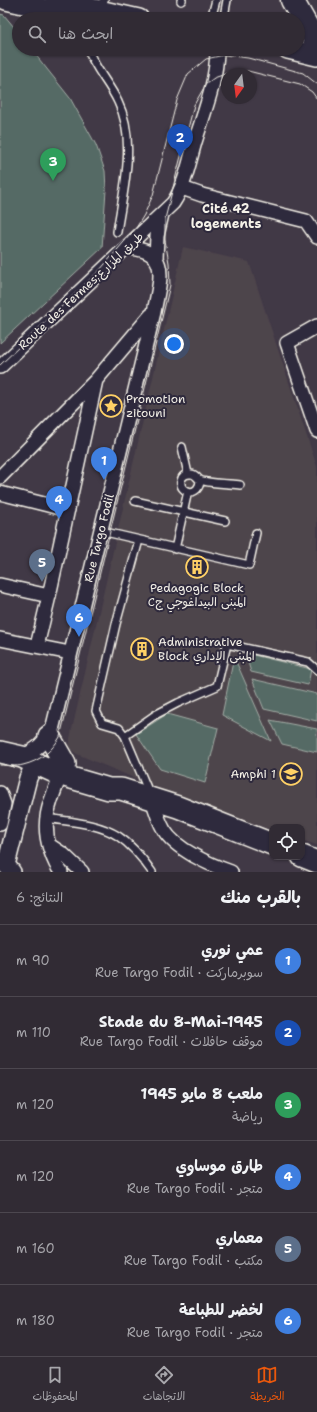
<!DOCTYPE html>
<html lang="ar">
<meta charset="utf-8">
<style>
body{margin:0;font-family:"Shantell Sans","Playpen Sans Arabic",sans-serif;background:#39333c;color:#f1f3f6;direction:rtl}
.controls{position:absolute;right:12px;bottom:12px;display:grid;overflow:hidden;border-radius:8px;box-shadow:0 1px 3px #0004}
.controls button{width:36px;height:36px;display:grid;place-items:center;padding:0;border:0;border-bottom:1px solid #4c474f;background:#312b34;color:#f1f3f6;font:20px sans-serif}
.compass{position:absolute;left:221px;top:68px;width:36px;height:36px;border-radius:50%;background:#312b34;box-shadow:0 1px 3px #0004;rotate:194deg}
.you{position:absolute;left:174px;top:344px;width:14px;height:14px;margin:-10px;border:3px solid #fff;border-radius:50%;background:#1a73e8;box-shadow:0 0 0 6px #1a73e833}
.badge{display:grid;place-items:center;width:26px;height:26px;border-radius:50%;background:#ea580c;color:#fff;font-size:13px;font-weight:700}
.pin{position:absolute;translate:-50% -33px;filter:drop-shadow(0 1px 2px #0008)}
.pin::after{content:'';position:absolute;top:21px;width:14px;height:12px;background:inherit;clip-path:polygon(0 0,100% 0,50% 100%)}
.list{margin:0;padding:0;list-style:none}
h2{display:flex;justify-content:space-between;align-items:center;height:52px;margin:0;padding:0 16px;font-size:17px}
h2 small{font-size:13px;font-weight:400;color:#a8a7ac}
.list li{display:grid;grid-template-columns:26px 1fr auto;gap:12px;align-items:center;box-sizing:border-box;height:72px;padding:0 16px;border-top:1px solid #4c474f}
.list b{display:block;font-size:15px;white-space:nowrap}
.list p{margin:0;font-size:13px;white-space:nowrap;color:#a8a7ac}
.list em{font-size:13px;font-style:normal;color:#a8a7ac}
.icon{flex:none;width:22px;height:22px;fill:none;stroke:currentColor;stroke-width:2;stroke-linecap:round;stroke-linejoin:round}
.map{position:relative;flex:none;width:317px;height:872px;overflow:hidden;direction:ltr}
.search{position:absolute;background:#312b34;box-shadow:0 1px 3px #0004;left:12px;right:12px;top:12px;height:44px;display:flex;align-items:center;gap:10px;box-sizing:border-box;padding:0 14px;border-radius:22px;color:#a8a7ac;font-size:15px}
.sheet{height:484px;background:#312b34}
nav{display:flex;justify-content:space-around;align-items:center;box-sizing:border-box;height:56px;border-top:1px solid #4c474f;background:#312b34;font-size:11px;color:#a8a7ac}
nav a{display:grid;justify-items:center;gap:2px}
nav .on{color:#ea580c}
.map>svg:first-child{display:block}
</style>
<div class="map">
<svg width="317" height="872" viewBox="0 0 317 872">
<rect width="100%" height="100%" fill="#413946"/>
<filter id="ink" filterUnits="userSpaceOnUse"><feTurbulence type="fractalNoise" baseFrequency=".025" numOctaves="2"/><feDisplacementMap in="SourceGraphic" scale="8" xChannelSelector="R" yChannelSelector="G"/><feConvolveMatrix kernelMatrix="1 2 1 2 8 2 1 2 1" color-interpolation-filters="sRGB"/></filter>
<g filter="url(#ink)">
<!-- built -->
<path fill="#4e444c" d="M183 247 249 262 317 467V845L302 840V827H272V830L177 796 77 754 70 749V738Z"/>
<!-- green -->
<path fill="#546a65" stroke="#a4aea6" d="M0 14 4 15 19 33V49H31L70 98 96 145 105 171 106 190 102 248 0 343Z
M245 653 311 669 308 685 251 672Z
M234 657 271 741 222 715Z
M252 679 317 694V721L264 709Z
M167 714 218 728 205 783 160 769 136 734Z
M270 720 317 729V752L282 744Z"/>
<g fill="none" stroke-linecap="round" stroke-linejoin="round">
<!-- service casing -->
<g stroke="#f4f1e8" stroke-width="10">
<path id="service" d="M181 1 182 0
M93 19 96 10 104 0
M211 19 216 0
M226 19 225 11 227 0
M88 49C94 68 110 84 118 102 137 140 123 192 117 232
M182 447 188 474
M200 480C200 497 179 494 181 481 182 476 185 474 190 474 195 473 196 477 200 480 205 483 233 484 240 485
M135 501 225 521
M101 531 249 565 256 533
M175 549 188 491
M125 736 119 728 102 723 96 711 116 624 139 540
M150 795 125 736 155 715 178 703 217 686 227 644 308 662 317 670
M46 818C70 822 98 823 118 836 132 845 143 859 152 872"/>
</g>
<!-- minor casing -->
<g stroke="#f4f1e8" stroke-width="16">
<path id="minor" d="M182 188 202 195 306 221 317 237
M156 259 157 236 162 214
M317 326 287 343 317 431
M0 367 173 203C185 185 189 163 195 142 204 112 217 81 217 49
M0 477 96 380 151 315
M0 493 68 510
M0 585 49 596
M0 639 70 653
M37 646 49 596 96 380
M22 757C35 750 45 743 52 730L154 312C160 280 172 249 126 248
M0 793 4 804 0 824
M152 798C155 809 158 820 164 830 175 849 210 865 231 872
M49 845 64 855 82 872
M61 872C55 865 53 858 50 849 40 818 52 798 63 769"/>
</g>
<!-- tertiary casing -->
<g stroke="#f4f1e8" stroke-width="20">
<path id="tertiary" d="M12 872 6 865 28 778 35 763"/>
</g>
<!-- secondary casing -->
<g stroke="#f4f1e8" stroke-width="22">
<path id="secondary" d="M6 0 71 15
M55 0 139 19
M288 49 317 56"/>
</g>
<!-- primary casing -->
<g stroke="#f4f1e8" stroke-width="24">
<path id="primary" d="M49 736 65 764
M0 752 22 757 61 775 109 789H121L178 807 272 844
M302 856 317 862"/>
</g>
<!-- trunk casing -->
<g stroke="#f4f1e8" stroke-width="25">
<path id="trunk" d="M292 0 317 44"/>
</g>
<!-- service -->
<use href="#service" stroke="#2f2a3d" stroke-width="7"/>
<!-- minor -->
<use href="#minor" stroke="#2f2a3d" stroke-width="13"/>
<!-- tertiary -->
<use href="#tertiary" stroke="#2f2a3d" stroke-width="17"/>
<!-- secondary -->
<use href="#secondary" stroke="#2f2a3d" stroke-width="19"/>
<!-- primary -->
<use href="#primary" stroke="#2f2a3d" stroke-width="21"/>
<!-- trunk -->
<use href="#trunk" stroke="#2f2a3d" stroke-width="22"/>
<!-- tram -->
<path stroke="#f4f1e8" stroke-width="1" d="M0 365 99 271 136 228 144 215 153 195 177 100 188 74 206 59 224 55 248 58 303 73 317 84
M0 765C7 765 16 767 23 765 40 761 52 751 60 737L170 285 169 263 165 240V219L194 105 206 84 214 78 228 73 248 71 300 84 312 92 317 99"/>
</g>
</g>
<!-- icons -->
<defs>
<g id="sight-ring" transform="scale(1.15)"><circle r="9.5" fill="#2f2a3d" stroke="#ffd166" stroke-width="1.5"/><path d="M0-6L1.8-2.2L6-1.7L2.9 1.2L3.7 5.4L0 3.3L-3.7 5.4L-2.9 1.2L-6-1.7L-1.8-2.2Z" fill="#ffd166"/></g>
<g id="building-ring" transform="scale(1.15)"><circle r="9.5" fill="#2f2a3d" stroke="#ffd166" stroke-width="1.5"/><path d="M-4-6H4V6H1V3H-1V6H-4ZM-2.5-4.3h1.7v1.8h-1.7ZM.8-4.3h1.7v1.8H.8ZM-2.5-1h1.7V.8h-1.7ZM.8-1h1.7V.8H.8Z" fill="#ffd166"/></g>
<g id="university-ring" transform="scale(1.15)"><circle r="9.5" fill="#2f2a3d" stroke="#ffd166" stroke-width="1.5"/><path d="M0-5L7-2L0 1L-7-2ZM-4 1L0 2.5L4 1V4Q0 6-4 4Z" fill="#ffd166"/></g>
</defs>
<g fill-rule="evenodd">
<use href="#sight-ring" x="111" y="406"/>
<use href="#building-ring" x="197" y="567"/>
<use href="#building-ring" x="142" y="649"/>
<use href="#university-ring" x="291" y="774"/>
</g>
<g text-anchor="middle" stroke-width="4" stroke-linejoin="round" paint-order="stroke">
<!-- street labels -->
<g font-size="12" fill="#f4f1e8" stroke="#2f2a3d">
<text transform="translate(81 291) rotate(-43)" y="4">Route des Fermes;طريق المزارع</text>
<text transform="translate(99 538) rotate(-76)" y="4">Rue Targo Fodil</text>
</g>
<!-- poi labels -->
<g font-size="12" fill="#f4f1e8" stroke="#2f2a3d" text-anchor="start">
<text x="126" y="403">Promotion<tspan x="126" dy="14">zitouni</tspan></text>
<text x="197" y="592" text-anchor="middle">Pedagogic Block<tspan x="197" dy="14">Cالمبنى البيداغوجي ج</tspan></text>
<text x="158" y="646">Administrative<tspan x="158" dy="14">Block المبنى الإداري</tspan></text>
<text x="276" y="778" text-anchor="end">Amphi 1</text>
</g>
<!-- neighbourhood labels -->
<g font-size="13" font-weight="bold" fill="#f4f1e8" stroke="#2f2a3d">
<text x="226" y="213">Cité 42<tspan x="226" dy="15">logements</tspan></text>
</g>
</g>
</svg>
<div class="controls">
<button><svg class="icon" aria-label="locate" viewBox="0 0 24 24"><circle cx="12" cy="12" r="6"/><path d="M12 2v4M12 18v4M2 12h4M18 12h4"/></svg></button>
</div>
<svg class="compass" viewBox="-18 -18 36 36"><path d="M0-13l5 13h-10z" fill="#e53935"/><path d="M0 13l5-13h-10z" fill="#a8a7ac"/></svg>
<div class="you"></div>
<div class="pin badge" style="left:104px;top:480px;background:#3f7fe0">1</div>
<div class="pin badge" style="left:180px;top:157px;background:#1a4fb4">2</div>
<div class="pin badge" style="left:53px;top:181px;background:#2e9e5b">3</div>
<div class="pin badge" style="left:59px;top:519px;background:#3f7fe0">4</div>
<div class="pin badge" style="left:42px;top:582px;background:#5c6f8a">5</div>
<div class="pin badge" style="left:79px;top:637px;background:#3f7fe0">6</div>
<div class="search"><svg class="icon" aria-label="search" viewBox="0 0 24 24"><circle cx="10" cy="10" r="6"/><path d="M15 15l6 6"/></svg>ابحث هنا</div>
</div>
<section class="sheet">
<h2>بالقرب منك<small>النتائج: 6</small></h2>
<ul class="list">
<li><span class="badge" style="background:#3f7fe0">1</span><div><b>عمي نوري</b><p>سوبرماركت · Rue Targo Fodil</p></div><em>90 m</em></li>
<li><span class="badge" style="background:#1a4fb4">2</span><div><b>Stade du 8-Mai-1945</b><p>موقف حافلات · Rue Targo Fodil</p></div><em>110 m</em></li>
<li><span class="badge" style="background:#2e9e5b">3</span><div><b>ملعب 8 مايو 1945</b><p>رياضة</p></div><em>120 m</em></li>
<li><span class="badge" style="background:#3f7fe0">4</span><div><b>طارق موساوي</b><p>متجر · Rue Targo Fodil</p></div><em>120 m</em></li>
<li><span class="badge" style="background:#5c6f8a">5</span><div><b>معماري</b><p>مكتب · Rue Targo Fodil</p></div><em>160 m</em></li>
<li><span class="badge" style="background:#3f7fe0">6</span><div><b>لخضر للطباعة</b><p>متجر · Rue Targo Fodil</p></div><em>180 m</em></li>
</ul>
</section>
<nav>
<a class="on"><svg class="icon" aria-label="map" viewBox="0 0 24 24"><path d="M3 6l6-2 6 2 6-2v14l-6 2-6-2-6 2zM9 4v14M15 6v14"/></svg>الخريطة</a>
<a><svg class="icon" aria-label="directions" viewBox="0 0 24 24"><path d="M12 3l9 9-9 9-9-9zM9 14v-3h6M13 9l2 2-2 2"/></svg>الاتجاهات</a>
<a><svg class="icon" aria-label="saved" viewBox="0 0 24 24"><path d="M7 4h10v16l-5-4-5 4z"/></svg>المحفوظات</a>
</nav>
